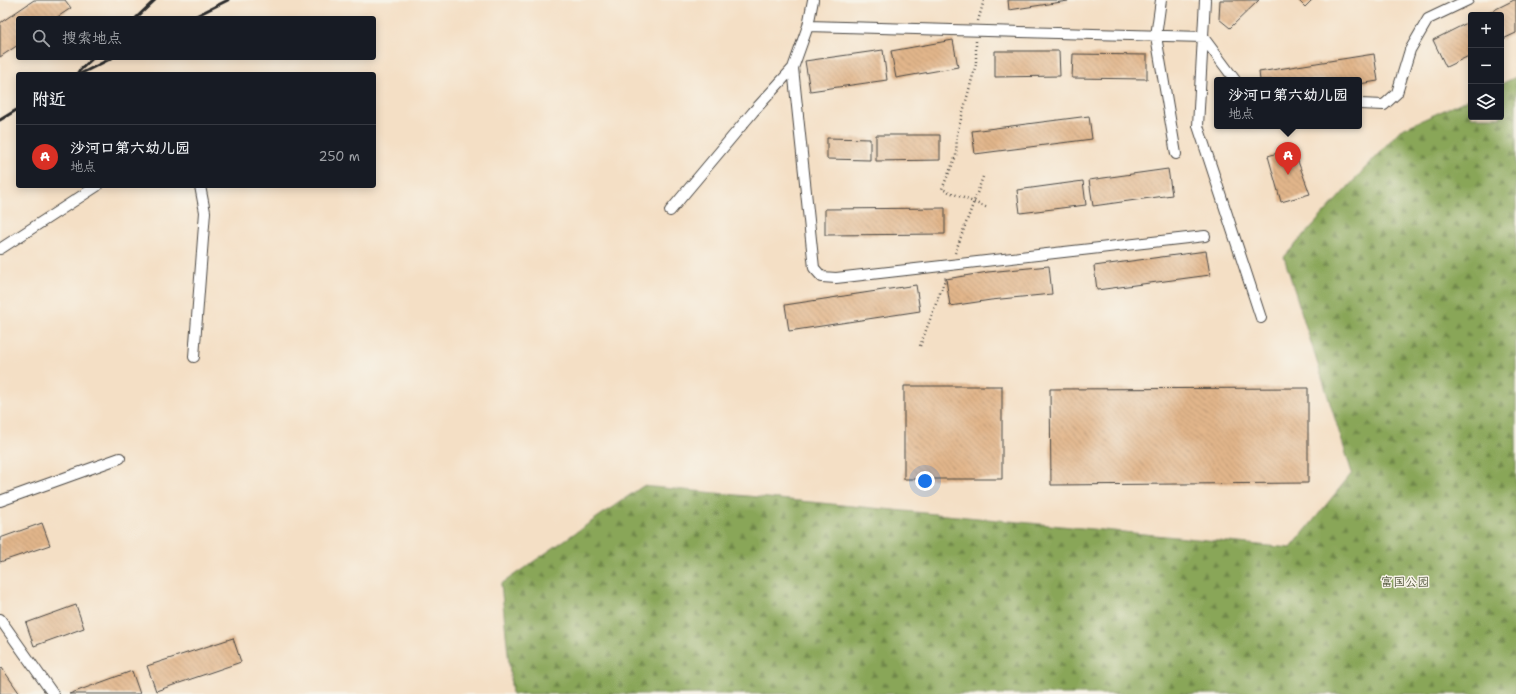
<!DOCTYPE html>
<html lang="zh">
<meta charset="utf-8">
<style>
body{margin:0;font-family:"Shantell Sans","LXGW WenKai TC",sans-serif;background:#242831;color:#f1f3f6}
.controls{position:absolute;right:12px;top:12px;display:grid;overflow:hidden;border-radius:4px;box-shadow:0 2px 10px #0003}
.controls button{width:36px;height:36px;display:grid;place-items:center;padding:0;border:0;border-bottom:1px solid #363941;background:#171b24;color:#f1f3f6;font:20px sans-serif}
.you{position:absolute;left:925px;top:481px;width:14px;height:14px;margin:-10px;border:3px solid #fff;border-radius:50%;background:#1a73e8;box-shadow:0 0 0 6px #1a73e833}
.badge{display:grid;place-items:center;width:26px;height:26px;border-radius:50%;background:#d93025;color:#fff;font-size:13px;font-weight:700}
.pin{position:absolute;translate:-50% -33px;filter:drop-shadow(0 1px 2px #0008)}
.pin::after{content:'';position:absolute;top:21px;width:14px;height:12px;background:inherit;clip-path:polygon(0 0,100% 0,50% 100%)}
.popup{position:absolute;left:1214px;top:77px;width:148px;height:52px;box-sizing:border-box;display:grid;place-content:center;border-radius:4px;background:#171b24;filter:drop-shadow(0 1px 3px #0005);font-size:13px;white-space:nowrap;color:#9ea1a6}
.popup b{font-size:15px;color:#f1f3f6}
.popup::after{content:'';position:absolute;left:50%;top:100%;margin-left:-8px;border:8px solid transparent;border-top-color:#171b24}
.list{margin:0;padding:0;list-style:none}
h2{display:flex;justify-content:space-between;align-items:center;height:52px;margin:0;padding:0 16px;font-size:17px}
h2 small{font-size:13px;font-weight:400;color:#9ea1a6}
.list li{display:grid;grid-template-columns:26px 1fr auto;gap:12px;align-items:center;box-sizing:border-box;height:64px;padding:0 16px;border-top:1px solid #363941}
.list b{display:block;font-size:15px;white-space:nowrap}
.list p{margin:0;font-size:13px;white-space:nowrap;color:#9ea1a6}
.list em{font-size:13px;font-style:normal;color:#9ea1a6}
.icon{flex:none;width:22px;height:22px;fill:none;stroke:currentColor;stroke-width:2;stroke-linecap:round;stroke-linejoin:round}
.map{position:relative;flex:none;width:1516px;height:694px;overflow:hidden}
.search{position:absolute;background:#171b24;box-shadow:0 2px 10px #0003;left:16px;top:16px;width:360px;height:44px;display:flex;align-items:center;gap:10px;box-sizing:border-box;padding:0 14px;border-radius:4px;color:#9ea1a6;font-size:15px}
.panel{position:absolute;background:#171b24;box-shadow:0 2px 10px #0003;left:16px;top:72px;width:360px;height:116px;border-radius:4px}
.map>svg:first-child{display:block}
</style>
<div class="map">
<svg width="1516" height="694" viewBox="0 0 1516 694">
<defs>
<pattern id="forest-firs" width="22" height="20" patternUnits="userSpaceOnUse"><rect width="22" height="20" fill="#89a659"/><path d="M5 1l3.5 6h-7zM16 11l3.5 6h-7z" fill="#70874a"/></pattern>
<pattern id="building-back-hatch" width="6" height="6" patternUnits="userSpaceOnUse"><rect width="6" height="6" fill="#e2b68b"/><path d="M-1 5l2 2M0 0l6 6M5-1l2 2" fill="none" stroke="#b79472"/></pattern>
</defs>
<rect width="100%" height="100%" fill="#f7f3e8"/>
<filter id="ink" filterUnits="userSpaceOnUse"><feTurbulence type="fractalNoise" baseFrequency=".025" numOctaves="2"/><feDisplacementMap in="SourceGraphic" scale="8" xChannelSelector="R" yChannelSelector="G"/><feConvolveMatrix kernelMatrix="1 2 1 2 8 2 1 2 1" color-interpolation-filters="sRGB"/></filter>
<filter id="wash" filterUnits="userSpaceOnUse"><feTurbulence type="fractalNoise" baseFrequency=".012" numOctaves="4" result="noise"/><feDisplacementMap in="SourceGraphic" scale="16" xChannelSelector="R" yChannelSelector="G"/><feGaussianBlur stdDeviation="0.9" result="paint"/><feColorMatrix in="noise" values="0 0 0 0 0 0 0 0 0 0 0 0 0 0 0 0 0 1.4 0 .05"/><feComposite in="paint" operator="in"/></filter>
<g filter="url(#wash)">
<rect width="100%" height="100%" fill="#f4dfc5"/>
<!-- forest -->
<path fill="url(#forest-firs)" stroke="#5a6842" d="M1516 77V694H512L501 584 643 486 1291 548 1352 473 1284 257 1400 130 1471 98V117H1501V84Z"/>
<g id="blocks">
<!-- building -->
<path fill="url(#building-back-hatch)" d="M34 0H65L71 8 56 18H18V45L0 57V23Z
M1008 0H1068V1L1009 10Z
M1220 0H1259L1230 28 1219 19Z
M1298 0H1312L1305 7Z
M1514 0H1516V33L1501 40V15H1484Z
M1471 21V55L1446 67 1433 40Z
M953 40 958 67 896 78 891 51Z
M883 50 887 80 810 91 805 61Z
M995 51H1059L1060 76 995 77Z
M1073 54 1147 55V79L1072 78Z
M1374 54 1378 81 1359 84V80H1260L1259 72Z
M1089 116 1092 139 975 154 972 131Z
M876 135H940V160L876 161Z
M827 138 870 139V160L827 159Z
M1293 148 1310 194 1281 202 1268 156Z
M1168 169 1172 195 1093 206 1089 180Z
M1083 181 1086 205 1020 213 1017 190Z
M945 208V234L825 235V209Z
M1206 251 1210 275 1097 290 1094 266Z
M1049 266 1052 294 991 300 950 306 946 279 988 272Z
M916 285 920 311 789 331 785 305Z
M904 386H1002V479H904Z
M1308 388V483L1051 485 1050 389Z
M42 523 50 545 0 562V538Z
M76 605 84 628 34 646 26 623Z
M233 638 241 662 156 691 147 666Z
M2 668 20 694H0V670Z
M132 671 140 694H69Z"/>
</g>
</g>
<g filter="url(#ink)">
<use href="#blocks" fill-opacity="0" stroke="#494642" stroke-width="1"/>
<g fill="none" stroke-linecap="round" stroke-linejoin="round">
<!-- street casing -->
<g stroke="#494642" stroke-width="12">
<path id="street" d="M1161 0 1156 36 1176 154
M1205 0 1198 126 1261 318
M808 26 1203 37 1235 80
M793 68 814 268 822 277 836 278 1205 236
M1359 104 1384 105 1397 93 1410 50 1428 19 1468 0
M670 211 753 112 793 68 808 26 813 0
M0 249 97 186
M194 357 205 212 200 186
M0 501 120 458
M0 619 53 694"/>
</g>
<!-- path -->
<path stroke="#494642" stroke-width="2.5" stroke-dasharray="1 3" stroke-linecap="butt" d="M978 21 984 0
M976 41V64L957 134 956 156 942 189 988 208
M955 253 983 177
M920 346 946 277"/>
<!-- street -->
<use href="#street" stroke="#fff" stroke-width="10"/>
<!-- rail -->
<path stroke="#2b2b2b" stroke-width="3" d="M136 18 155 0
M192 18 228 0
M78 72 93 58
M80 74 112 58
M0 120 18 109"/>
</g>
</g>
<g text-anchor="middle" stroke-width="3" stroke-linejoin="round" paint-order="stroke">
<!-- park labels -->
<g font-size="12" fill="#52573c" stroke="#f7f3e8">
<text x="1405" y="586">富国公园</text>
</g>
</g>
</svg>
<div class="controls">
<button>+</button>
<button>−</button>
<button><svg class="icon" aria-label="layers" viewBox="0 0 24 24"><path d="M12 4l9 5-9 5-9-5zM3 14l9 5 9-5"/></svg></button>
</div>
<div class="you"></div>
<div class="pin badge" style="left:1288px;top:175px">A</div>
<div class="popup"><b>沙河口第六幼儿园</b>地点</div>
<div class="search"><svg class="icon" aria-label="search" viewBox="0 0 24 24"><circle cx="10" cy="10" r="6"/><path d="M15 15l6 6"/></svg>搜索地点</div>
<section class="panel">
<h2>附近<small></small></h2>
<ul class="list">
<li><span class="badge">A</span><div><b>沙河口第六幼儿园</b><p>地点</p></div><em>250 m</em></li>
</ul>
</section>
</div>
